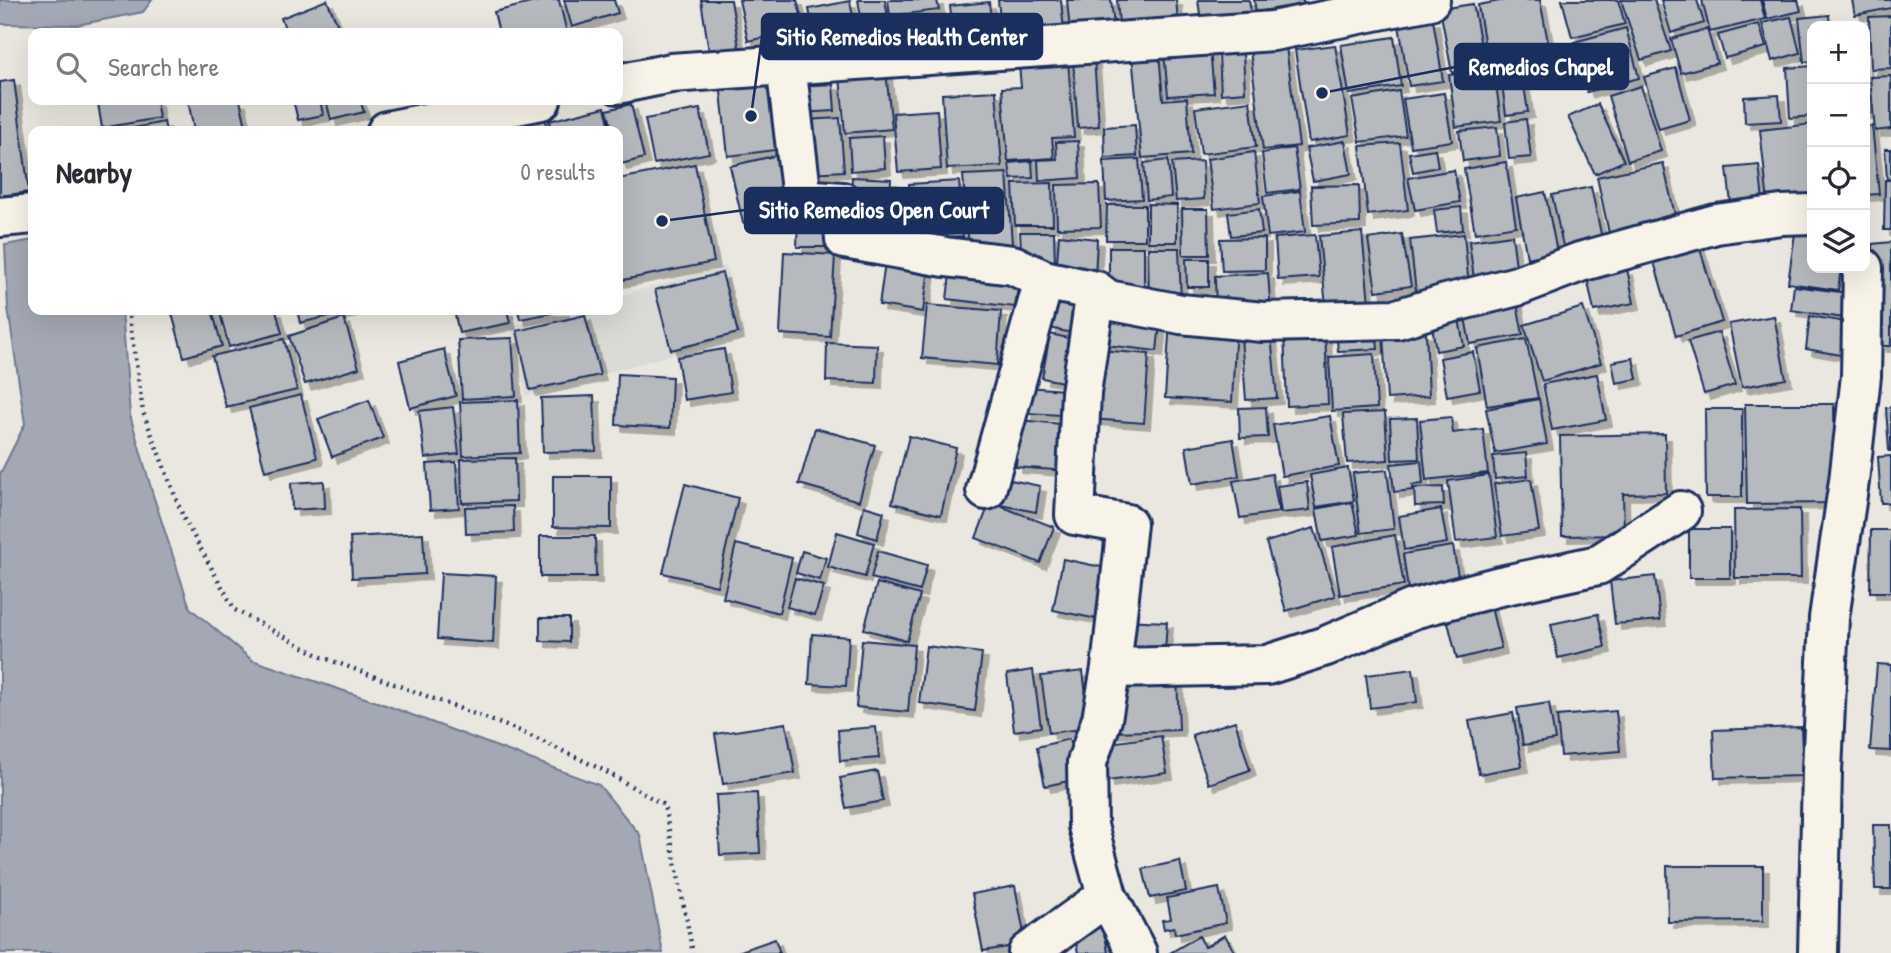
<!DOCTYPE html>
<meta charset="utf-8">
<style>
body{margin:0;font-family:"Patrick Hand",sans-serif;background:#f7f7f7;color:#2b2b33}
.controls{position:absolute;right:21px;top:21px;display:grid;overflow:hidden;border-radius:14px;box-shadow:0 7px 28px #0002}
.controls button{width:63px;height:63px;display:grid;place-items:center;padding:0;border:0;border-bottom:2px solid #e1e1e2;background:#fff;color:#2b2b33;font:35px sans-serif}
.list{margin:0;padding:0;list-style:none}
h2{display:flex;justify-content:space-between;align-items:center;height:91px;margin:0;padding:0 28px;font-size:30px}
h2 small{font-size:23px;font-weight:400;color:#7c7c81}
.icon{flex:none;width:38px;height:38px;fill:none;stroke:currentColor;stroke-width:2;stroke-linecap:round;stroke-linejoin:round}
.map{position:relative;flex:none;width:1891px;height:953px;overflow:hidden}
.search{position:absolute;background:#fff;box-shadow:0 7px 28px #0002;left:28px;top:28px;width:595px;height:77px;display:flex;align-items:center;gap:18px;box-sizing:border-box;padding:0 24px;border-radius:14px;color:#7c7c81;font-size:26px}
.panel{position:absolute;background:#fff;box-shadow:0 7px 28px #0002;left:28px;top:126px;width:595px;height:189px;border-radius:14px}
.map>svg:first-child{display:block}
</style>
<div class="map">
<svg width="1891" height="953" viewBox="0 0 1891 953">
<defs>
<filter id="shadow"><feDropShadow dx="6" dy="6" stdDeviation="0" flood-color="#0004"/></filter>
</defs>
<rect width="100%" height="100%" fill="#eae7e0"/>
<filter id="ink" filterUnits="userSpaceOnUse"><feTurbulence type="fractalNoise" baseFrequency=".0143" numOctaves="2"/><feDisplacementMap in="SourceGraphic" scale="14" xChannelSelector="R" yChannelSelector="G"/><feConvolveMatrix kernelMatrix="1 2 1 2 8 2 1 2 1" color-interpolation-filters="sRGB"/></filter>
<g filter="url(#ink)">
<!-- built -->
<path fill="#dadad6" d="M726 266 744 334 526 396 512 329 459 338 453 310H513L516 325 569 310H618V296Z"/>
<!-- water -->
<path fill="#a3a8b4" stroke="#6d7892" stroke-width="2" d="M0 0H152L143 12 77 25 0 24Z
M33 240V310H122L130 415 153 495 190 608 252 660 380 703 599 785 640 835 663 953H0V474L25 424 8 308 5 245Z"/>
<!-- building -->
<path fill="#b6babf" stroke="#1b2f5e" stroke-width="2" filter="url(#shadow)" d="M327 0 341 33H287L281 18Z
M543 0H559L567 33H499L494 12Z
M564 0H614L618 13 572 27Z
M701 0H731L740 53 710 58Z
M739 0H797L804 28 748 41Z
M858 0H885L890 29 864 34Z
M888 0H937L939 10 890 16Z
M998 0H1061L1064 31 1002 38Z
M1067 0H1111L1114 27 1070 31Z
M1117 0H1176L1179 31 1120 35Z
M1198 0H1249L1251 13 1201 21Z
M1254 0H1303V4L1256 12Z
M1505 0H1540L1548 42 1486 52 1478 5Z
M1562 0H1618L1625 24 1572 37Z
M1621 0H1654L1671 51 1641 60Z
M1661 0H1697L1704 23 1671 33Z
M1702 0H1760L1765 19 1710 32Z
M1762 0H1798L1801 11 1767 19Z
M1852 0H1891V8L1855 15Z
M850 1 856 33 815 41 809 9Z
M989 2 993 38 954 43 950 6Z
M1473 4 1485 67 1452 73 1440 9Z
M1829 15 1830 26H1812V61L1804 62 1799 18Z
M1891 16V68L1871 69 1869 17Z
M1791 17 1800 53 1772 61 1762 23Z
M1433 19 1443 81 1409 86 1399 25Z
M1759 24 1766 47 1725 58 1718 35Z
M1626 28 1639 78 1587 92 1574 42Z
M1707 29 1717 63 1681 73 1671 39Z
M1394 37 1401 86 1349 94 1341 45Z
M1335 45 1350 135 1309 142 1295 50Z
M1286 47 1299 146 1263 150 1250 51Z
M1210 49 1214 93 1168 96 1164 52Z
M1159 52 1163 100 1187 98 1191 154 1142 158 1132 55Z
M1243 54 1245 92 1221 94 1219 55Z
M1094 59 1099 126 1078 128 1073 60Z
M1068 61 1074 137 1052 138 1054 158 1008 161 1002 88 1021 87 1019 65Z
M1865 63 1870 113H1865Z
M1812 66V116L1790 118 1787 68Z
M1676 68 1690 120 1659 129 1644 77Z
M1494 69 1501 121 1456 127 1449 75Z
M886 72 892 129 845 133 840 77Z
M1522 72 1528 112 1506 115 1501 76Z
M774 76 783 149 728 156 720 83Z
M1891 76V129L1875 131 1870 77Z
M14 80 29 192 0 196V82Z
M833 84 835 111 798 113 797 86Z
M1641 86 1661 151 1628 161 1608 96Z
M996 91 1002 166 947 169 942 94Z
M1399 91 1406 136 1360 142 1352 99Z
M1444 93 1452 141 1411 147 1403 99Z
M1779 95 1781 121 1745 123 1744 97Z
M120 100H156L159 118 102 128 98 103Z
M188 100H240L247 131H194Z
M293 100H320L323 115 298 120Z
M326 100H360L364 112 331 120Z
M1250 101 1256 147 1201 154 1195 108Z
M631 104 644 158 621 164 618 152V131H613L607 110Z
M1598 104 1624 161 1595 174 1568 117Z
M605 107 611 131H551L549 121Z
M700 109 709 153 654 164 645 119Z
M937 110 941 169 898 172 893 113Z
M544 114 548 131H492L491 125Z
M840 118 844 171 809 173 805 120Z
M1526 119 1531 157 1509 159 1505 122Z
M164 122 166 131H119Z
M1812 124V198L1768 203 1760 130Z
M1135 125 1137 156 1105 158 1104 127Z
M1872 126 1879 194 1865 195V127Z
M1497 127 1500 156 1463 161 1459 131Z
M883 136 885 168 851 171 849 138Z
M1078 141 1080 178 1039 181 1038 160 1057 159 1056 142Z
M1345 141 1351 174 1313 181 1306 148Z
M1400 143 1408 210 1368 215 1360 146Z
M1294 148 1300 189 1267 193 1262 153Z
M1435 149 1438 167 1413 172 1409 153Z
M1885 149H1891V179L1887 180Z
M1254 152 1260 203 1214 209 1207 159Z
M778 155 790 213 743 223 730 166Z
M1139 159 1142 199 1106 201 1104 161Z
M1168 160 1171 197 1147 200 1144 163Z
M1032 161 1033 178 1011 179 1009 163Z
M1202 161 1204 199 1176 201 1172 163Z
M1506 162 1516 226 1475 233 1464 169Z
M1663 163 1677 224 1610 238 1597 177Z
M695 164 714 262 618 281V179Z
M1759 165 1764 210 1732 213 1727 168Z
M1454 170 1460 202 1415 210 1408 178Z
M1007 173 1012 244 969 247 963 175Z
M852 177 891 179 889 217 850 215Z
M1885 180H1891V230H1884Z
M959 181 963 236 913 239 909 184Z
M1052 183 1053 225H1015L1013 184Z
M1099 184 1101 227 1057 228 1056 185Z
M1359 185 1360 223 1313 225 1311 186Z
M1591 187 1603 243 1564 251 1552 195Z
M1300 191 1305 232 1268 236 1263 196Z
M1545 192 1557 252 1527 258 1516 198Z
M1148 204 1177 205V242H1148Z
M1107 205H1145V240H1106Z
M1461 207 1463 230 1437 233 1434 210Z
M1182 209H1208L1209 255H1183Z
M1259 209 1262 233 1231 236 1228 213Z
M798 216H834L833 247H797Z
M1796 226 1812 228V268H1841L1838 290 1788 283Z
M1020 232H1054L1055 265H1022Z
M1362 232 1370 313 1327 317 1319 236Z
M1402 234 1411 286 1376 291 1368 239Z
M1464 234 1469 287 1416 292 1410 240Z
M1059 235 1097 239 1095 278 1056 275Z
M1315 235 1319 277 1278 280 1275 238Z
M1512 235 1517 274 1474 279 1469 241Z
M1265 238V270L1222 271 1220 239Z
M1697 239 1722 322 1676 336 1651 252Z
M1891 242V346H1880L1872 244Z
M1109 247H1144V296H1109Z
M1148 248H1179L1181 301H1149Z
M784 252 835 255 830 337 780 334Z
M1186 259H1209V287H1187Z
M885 262 929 269 923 312 879 305Z
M951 265 1020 274 1015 307 947 299Z
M1627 269 1634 303 1594 311 1587 277Z
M722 273 738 333 671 350 655 290Z
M1268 273 1271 313 1216 315 1215 276Z
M1794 286 1848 293 1844 318 1791 310Z
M1057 297 1083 303 1076 334 1050 328Z
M1516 298 1523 335 1470 344 1463 307Z
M927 305 1001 311 997 365 922 358Z
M1583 307 1601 363 1542 381 1524 325Z
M1101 308 1161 314 1157 351 1098 344Z
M171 310H212L222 346 184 357Z
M219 310H276L282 333 229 347Z
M297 310H350V311L300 323Z
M454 310H507L510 323 459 333Z
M518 310H563V311L520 319Z
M1458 314 1464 346 1436 351 1431 319Z
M585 315 600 375 530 390 517 331Z
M1774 316 1786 379 1742 387 1729 324Z
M1810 316 1846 322 1841 355 1806 349Z
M344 318 359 368 305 384 289 336Z
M1170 319 1236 322 1232 402 1165 398Z
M1376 327 1378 349 1338 351 1336 329Z
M1325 331 1328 404 1287 406 1284 333Z
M1426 332 1429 396 1387 399 1383 334Z
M1719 332 1735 385 1704 394 1688 341Z
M1050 334 1077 340 1068 383 1042 378Z
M1271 335 1277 398 1246 400 1241 337Z
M512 338 516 396 462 399 458 340Z
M284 339 297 390 226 407 212 356Z
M1526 339 1538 398 1487 406 1477 348Z
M827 343 877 345 876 383 826 381Z
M444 349 456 396 410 408 399 361Z
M724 349 731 392 684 400 677 357Z
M1097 350 1149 354 1144 423 1091 419Z
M1473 352 1480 390 1447 396 1440 358Z
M1374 354 1377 408 1332 411 1329 357Z
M1633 358 1637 379 1616 383 1612 362Z
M618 374 672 377 670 428 616 425Z
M1597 374 1606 420 1552 430 1543 384Z
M1028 387 1063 390 1062 415 1026 413Z
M301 395 317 458 265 471 249 408Z
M594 396 596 451 543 452 541 398Z
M1539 399 1547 444 1495 453 1486 409Z
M369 400 383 438 332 457 318 419Z
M518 400 520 453 463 456 460 402Z
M1745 404H1834L1835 503 1747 504Z
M453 407 459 454 425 458 419 411Z
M1266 407 1268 437 1240 438 1239 408Z
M1891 407V451H1889L1886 408Z
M1705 409H1742V497H1706Z
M1385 412 1388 460 1347 463 1343 414Z
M1330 416 1339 466 1282 476 1273 425Z
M1451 417 1453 433 1483 429 1488 473 1426 480 1420 420Z
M1417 418 1419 459 1392 460 1390 419Z
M1020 420 1071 425 1067 471 1016 467Z
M815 428 875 445 859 501 799 484Z
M1665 434 1666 493 1623 494 1624 535 1562 536 1560 436Z
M909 436 956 448 941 515 892 503Z
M1233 439 1239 476 1192 484 1186 447Z
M1526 453 1528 476 1495 479 1493 456Z
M1891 456V503H1881L1878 457Z
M515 458 516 501 462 503 461 459Z
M1421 461 1423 484 1412 485 1413 490 1394 492 1391 464Z
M456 462 459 508 430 510 427 464Z
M1348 468 1354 501 1316 507 1310 475Z
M1387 470 1394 529 1361 533 1353 473Z
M1272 474 1279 512 1240 518 1233 481Z
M1489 475 1497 537 1456 542 1448 481Z
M553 476H611V528L553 527Z
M1006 479 1040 486 1036 512 1001 505Z
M1531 479 1539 531 1502 536 1494 484Z
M324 481 325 508 292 510 291 483Z
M1307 482 1310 510 1281 513 1277 486Z
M685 484 738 498 717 586 663 573Z
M1443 487 1444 505 1415 506 1414 488Z
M990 502 1054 527 1040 563 976 538Z
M1352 502 1359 535 1322 541 1316 509Z
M513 506 514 532 466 534 465 507Z
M864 506 884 512 877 539 858 533Z
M1441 509 1447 543 1404 550 1399 516Z
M1800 509 1801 578H1735L1734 510Z
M1314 528 1335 596 1286 611 1266 542Z
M1689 529H1730V578H1689Z
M1871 530H1891V592H1870Z
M837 532 874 543 865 577 828 567Z
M423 533 425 574 352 578 350 537Z
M1395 535 1404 585 1340 595 1332 547Z
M540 536H595L596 577H540Z
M736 544 792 558 779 613 723 598Z
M1453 546 1460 588 1409 596 1403 554Z
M802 551 826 558 820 580 796 573Z
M878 551 927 565 920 591 871 578Z
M1063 559 1111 569 1102 620 1053 610Z
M441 573 496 576 493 643 437 639Z
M1655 576 1660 620 1615 624 1610 581Z
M795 578 824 586 815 615 787 607Z
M877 583 920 595 907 641 864 629Z
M1490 603 1501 648 1457 659 1446 614Z
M1598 614 1605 647 1558 658 1551 624Z
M540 618H569V642L540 641Z
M1122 620 1167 622 1164 666 1120 663Z
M812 634 849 637 846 686 809 684Z
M862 640 914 645 908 712 856 707Z
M926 646 982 653 975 711 919 703Z
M1877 664 1891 665V751L1870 750Z
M1413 669 1417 702 1370 708 1366 675Z
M1033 670 1041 727 1014 731 1007 674Z
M1083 671 1090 728 1049 733 1041 676Z
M1177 674 1179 730 1114 732 1112 676Z
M1549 703 1555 740 1523 745 1517 708Z
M1616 711 1620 751 1561 756 1557 716Z
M1513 713 1522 766 1479 774 1469 721Z
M1235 721 1250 770 1209 784 1192 735Z
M786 723 795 773 723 784 715 734Z
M876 727 879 758 840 761 838 730Z
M1801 727 1803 776 1715 778 1713 730Z
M1161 736 1167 773 1108 781 1102 744Z
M1069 739 1078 779 1045 786 1037 747Z
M877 771 883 801 846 808 840 778Z
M757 793 760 853 720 855 716 795Z
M1873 825H1891V889H1875Z
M1180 861 1186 891 1150 898 1143 869Z
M1667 866H1763V921L1668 922Z
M1015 886 1026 944 983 951 972 894Z
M1219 888 1226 923 1175 934 1174 927 1164 929 1162 920 1171 919 1167 898Z
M1103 923 1108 953H1078L1073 927Z
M1225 935 1235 953H1170L1199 936 1205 947Z
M775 939 780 953H735Z"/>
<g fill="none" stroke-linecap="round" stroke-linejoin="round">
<!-- street casing -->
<g stroke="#1b2f5e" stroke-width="44">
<path id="street" d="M786 65 802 199 842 202 845 239 945 257 1013 265 1044 280 1096 291 1081 393 1075 515 1127 524 1111 668 1102 719 1087 762 1088 826 1107 896 1137 953
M618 84 671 73 1273 31 1430 0
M387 131 541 100
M0 217 33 214
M1096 291 1108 300 1181 314 1263 322 1397 319 1446 304 1517 286 1580 262 1716 224 1781 215 1812 214
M986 490 1044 280
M1111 668 1267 665 1326 646 1413 609 1496 587 1598 565 1681 511
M1028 953 1107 896
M1818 953 1822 771 1829 618 1849 481 1861 376 1863 268"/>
</g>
<!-- path -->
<path stroke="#1b2f5e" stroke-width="4.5" stroke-dasharray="2 5" stroke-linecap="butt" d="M128 310 143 412 184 519 235 610 322 657 520 731 603 770 664 805 693 953"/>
<!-- street -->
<use href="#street" stroke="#f7f3e8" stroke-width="38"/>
</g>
</g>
<!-- callouts -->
<path fill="none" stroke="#1b2f5e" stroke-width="2.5" d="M751 116L762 37M1322 93L1455 67M662 221L745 210"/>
<g fill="#1b2f5e" stroke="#f7f3e8" stroke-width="2.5">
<circle cx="751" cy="116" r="7"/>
<circle cx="1322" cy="93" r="7"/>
<circle cx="662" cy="221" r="7"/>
</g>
<g fill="#1b2f5e" stroke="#1b2f5e" stroke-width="2.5">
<rect x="762" y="14" width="280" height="45" rx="7"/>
<rect x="1455" y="44" width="173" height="45" rx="7"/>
<rect x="745" y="188" width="258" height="45" rx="7"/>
</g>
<g font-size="24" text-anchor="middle" font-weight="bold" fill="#fff">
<text x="902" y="45">Sitio Remedios Health Center</text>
<text x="1541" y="75">Remedios Chapel</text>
<text x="874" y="218">Sitio Remedios Open Court</text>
</g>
</svg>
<div class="controls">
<button>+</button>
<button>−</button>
<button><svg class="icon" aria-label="locate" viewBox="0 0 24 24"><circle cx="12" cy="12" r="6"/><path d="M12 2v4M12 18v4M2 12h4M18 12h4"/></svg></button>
<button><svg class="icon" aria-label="layers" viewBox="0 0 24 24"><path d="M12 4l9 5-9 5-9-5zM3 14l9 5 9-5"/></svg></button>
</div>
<div class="search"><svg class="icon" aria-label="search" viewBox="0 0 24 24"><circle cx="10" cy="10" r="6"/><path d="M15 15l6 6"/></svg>Search here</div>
<section class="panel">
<h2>Nearby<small>0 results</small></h2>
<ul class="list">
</ul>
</section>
</div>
